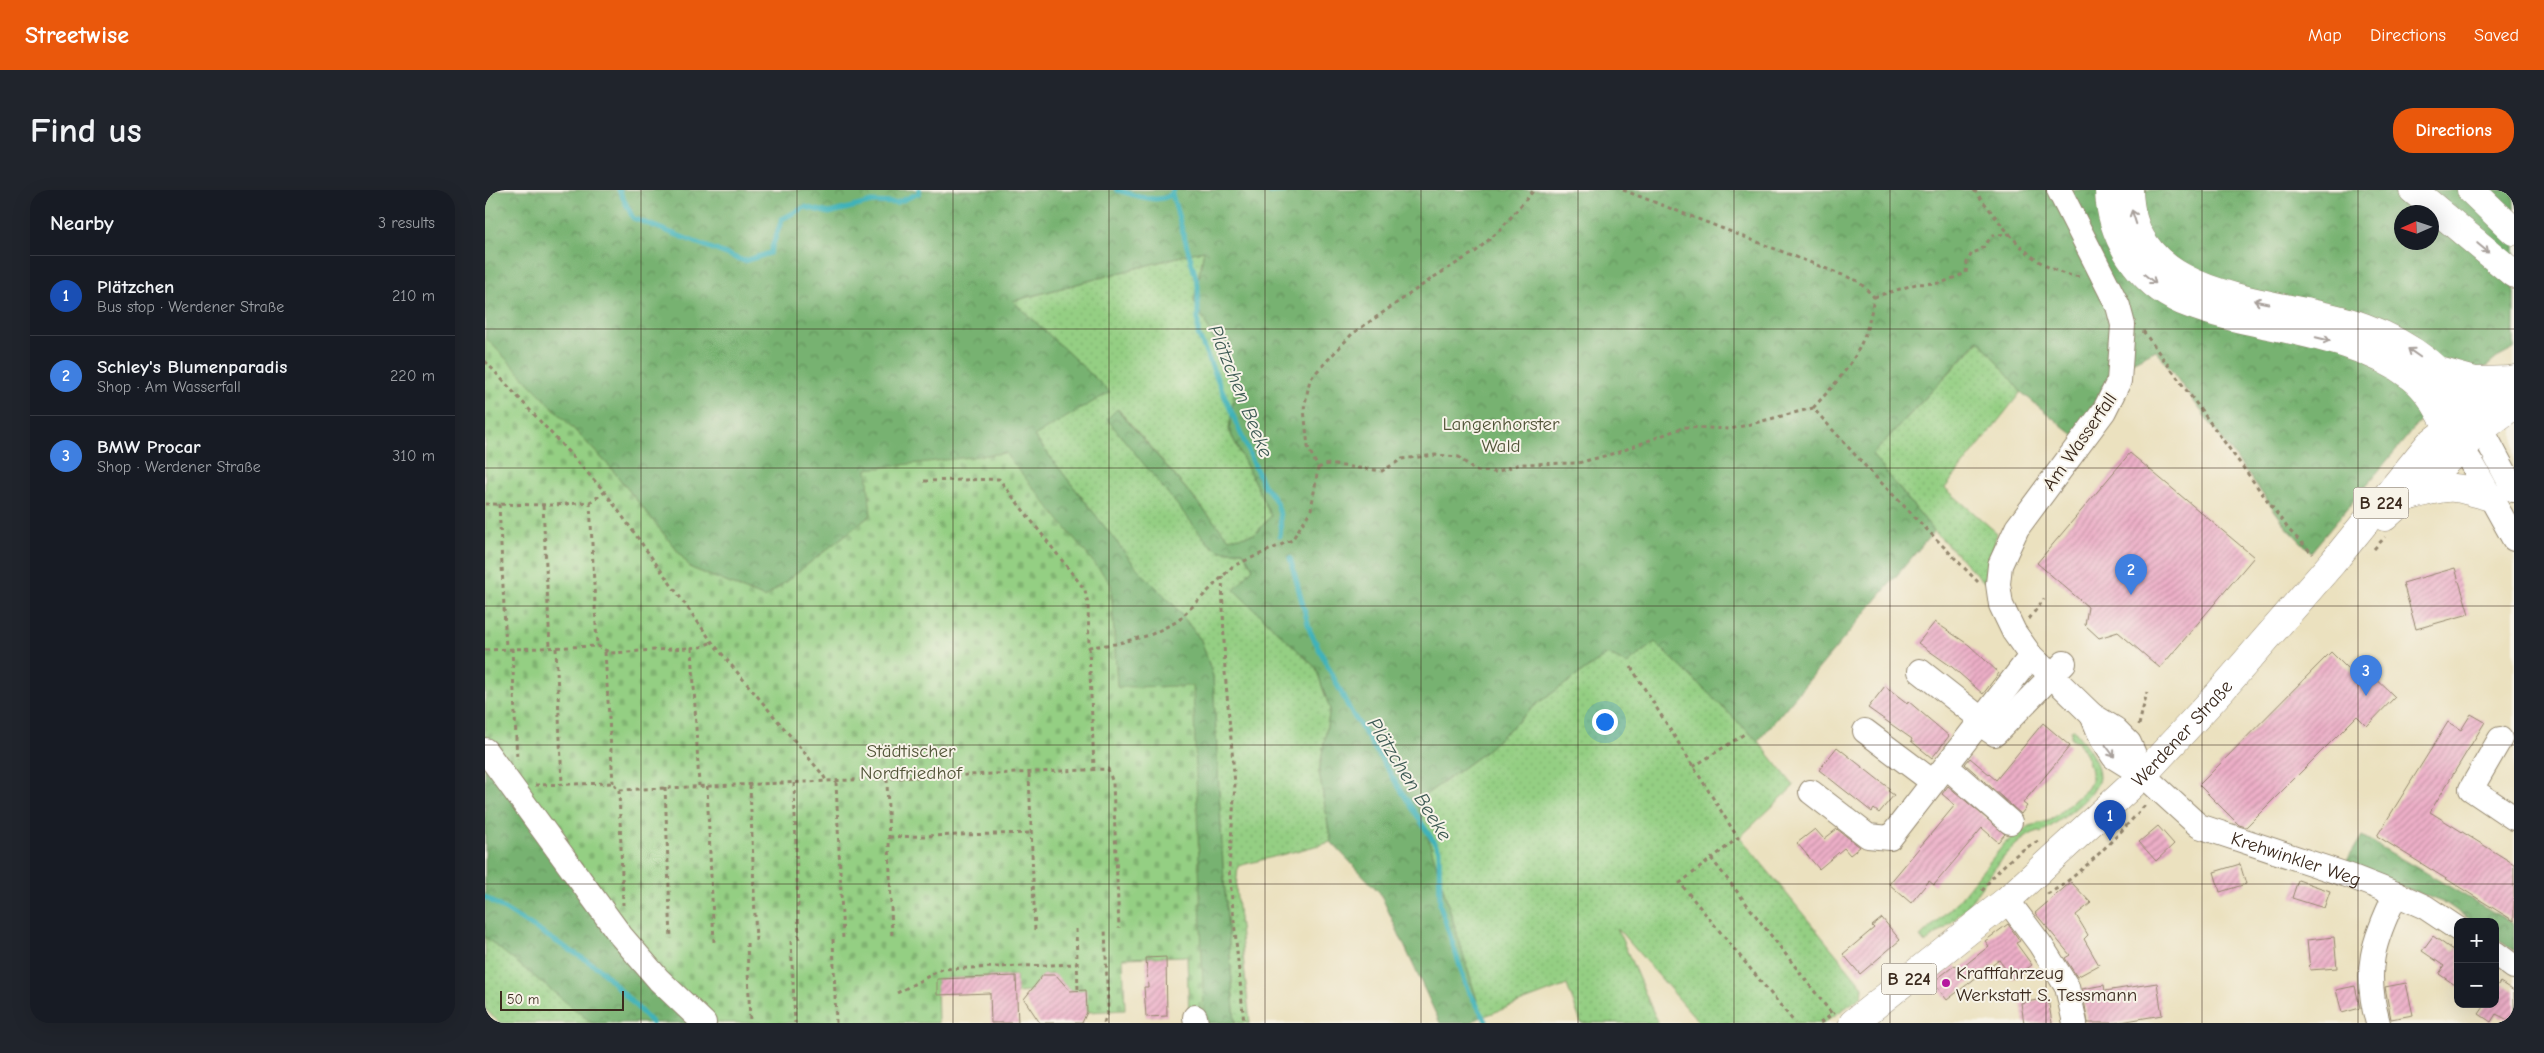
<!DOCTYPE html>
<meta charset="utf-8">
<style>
body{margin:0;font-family:"Comic Neue",sans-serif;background:#20242c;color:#f1f3f6}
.controls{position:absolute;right:15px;bottom:15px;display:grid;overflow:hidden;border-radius:10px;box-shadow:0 5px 20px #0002}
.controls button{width:45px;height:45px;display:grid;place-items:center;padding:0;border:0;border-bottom:1px solid #363941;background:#171b24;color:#f1f3f6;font:25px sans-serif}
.compass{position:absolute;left:1909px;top:15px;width:45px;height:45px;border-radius:50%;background:#171b24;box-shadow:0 5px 20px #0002;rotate:267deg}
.scale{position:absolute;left:15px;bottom:12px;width:124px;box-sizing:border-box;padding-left:5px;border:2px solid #3b2a1e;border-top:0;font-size:14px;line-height:18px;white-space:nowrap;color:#3b2a1e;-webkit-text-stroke:4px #f7f3e8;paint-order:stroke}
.you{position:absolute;left:1119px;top:531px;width:18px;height:18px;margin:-12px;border:4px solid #fff;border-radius:50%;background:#1a73e8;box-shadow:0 0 0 8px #1a73e833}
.badge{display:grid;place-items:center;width:32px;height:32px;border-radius:50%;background:#ea580c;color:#fff;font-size:16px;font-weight:700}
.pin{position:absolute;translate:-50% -41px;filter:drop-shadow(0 1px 2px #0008)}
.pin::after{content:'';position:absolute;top:26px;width:18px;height:15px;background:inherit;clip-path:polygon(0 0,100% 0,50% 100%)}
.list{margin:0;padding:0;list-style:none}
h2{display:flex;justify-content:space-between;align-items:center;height:65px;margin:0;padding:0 20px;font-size:21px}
h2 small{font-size:16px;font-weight:400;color:#9ea1a6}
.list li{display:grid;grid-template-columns:32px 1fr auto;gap:15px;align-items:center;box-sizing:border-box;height:80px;padding:0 20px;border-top:1px solid #363941}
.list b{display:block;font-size:19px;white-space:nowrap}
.list p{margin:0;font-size:16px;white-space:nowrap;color:#9ea1a6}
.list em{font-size:16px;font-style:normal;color:#9ea1a6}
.map{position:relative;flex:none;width:2029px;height:833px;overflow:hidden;border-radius:20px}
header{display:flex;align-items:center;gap:30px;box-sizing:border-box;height:70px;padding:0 25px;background:#ea580c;color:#fff}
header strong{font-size:24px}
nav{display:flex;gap:28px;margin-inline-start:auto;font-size:18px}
.intro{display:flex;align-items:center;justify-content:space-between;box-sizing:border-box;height:120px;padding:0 30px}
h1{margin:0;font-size:35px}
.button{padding:12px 22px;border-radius:20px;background:#ea580c;color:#fff;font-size:18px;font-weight:700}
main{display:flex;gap:30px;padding:0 30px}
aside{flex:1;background:#171b24;border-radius:20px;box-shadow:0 5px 20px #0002}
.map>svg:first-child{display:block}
</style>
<header>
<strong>Streetwise</strong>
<nav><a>Map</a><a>Directions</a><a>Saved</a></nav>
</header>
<div class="intro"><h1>Find us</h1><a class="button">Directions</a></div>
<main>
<aside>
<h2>Nearby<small>3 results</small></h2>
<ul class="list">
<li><span class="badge" style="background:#1a4fb4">1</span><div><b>Plätzchen</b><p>Bus stop · Werdener Straße</p></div><em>210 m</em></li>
<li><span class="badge" style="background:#3f7fe0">2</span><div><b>Schley's Blumenparadis</b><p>Shop · Am Wasserfall</p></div><em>220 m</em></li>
<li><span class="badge" style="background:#3f7fe0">3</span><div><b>BMW Procar</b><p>Shop · Werdener Straße</p></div><em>310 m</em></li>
</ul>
</aside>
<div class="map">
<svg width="2029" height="833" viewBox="0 0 2029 833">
<defs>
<pattern id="grass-dots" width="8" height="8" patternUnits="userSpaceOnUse" patternTransform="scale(1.25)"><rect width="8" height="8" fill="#94cf83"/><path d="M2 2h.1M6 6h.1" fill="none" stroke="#80b271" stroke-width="1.8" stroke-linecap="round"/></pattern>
<pattern id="forest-crowns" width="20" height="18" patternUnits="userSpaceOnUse" patternTransform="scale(1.25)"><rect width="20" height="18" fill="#77b271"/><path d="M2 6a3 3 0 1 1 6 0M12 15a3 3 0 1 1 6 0" fill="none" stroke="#63915c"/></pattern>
<pattern id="cemetery-stones" width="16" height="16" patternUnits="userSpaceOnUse" patternTransform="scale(1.25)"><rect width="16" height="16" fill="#94cf83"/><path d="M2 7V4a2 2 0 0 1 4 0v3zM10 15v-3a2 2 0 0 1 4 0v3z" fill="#80b271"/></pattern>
<pattern id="building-hatch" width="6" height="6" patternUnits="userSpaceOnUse" patternTransform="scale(1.25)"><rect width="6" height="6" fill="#edafc8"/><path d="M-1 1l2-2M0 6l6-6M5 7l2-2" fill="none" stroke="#c18fa2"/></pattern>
</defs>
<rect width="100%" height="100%" fill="#f7f3e8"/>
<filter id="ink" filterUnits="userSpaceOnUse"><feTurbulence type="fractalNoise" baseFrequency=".02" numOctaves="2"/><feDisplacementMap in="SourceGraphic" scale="10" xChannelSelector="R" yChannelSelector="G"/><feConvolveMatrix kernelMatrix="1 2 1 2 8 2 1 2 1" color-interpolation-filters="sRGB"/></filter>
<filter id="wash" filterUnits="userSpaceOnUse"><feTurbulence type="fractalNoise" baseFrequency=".0096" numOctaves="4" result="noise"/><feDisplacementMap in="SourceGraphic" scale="20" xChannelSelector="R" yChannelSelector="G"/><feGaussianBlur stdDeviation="1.12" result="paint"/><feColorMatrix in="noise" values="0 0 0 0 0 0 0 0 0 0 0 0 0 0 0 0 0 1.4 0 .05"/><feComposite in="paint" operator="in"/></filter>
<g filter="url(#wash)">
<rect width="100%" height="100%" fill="#ebe1bf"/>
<!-- grass -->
<path fill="url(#grass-dots)" stroke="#687c50" d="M719 60 709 111 751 192 744 240 786 326 770 345 744 349 633 219 735 361H758L768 378 750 400 831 478 845 519 834 582 846 652 753 676 751 699 765 833H750L738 676 728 486 716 450 688 414 651 377 549 246 528 111Z
M1495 150 1536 202 1460 298 1512 343 1499 392 1449 341 1387 265Z
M1170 452 1273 551 1309 596 1255 647 1378 797 1377 806 1339 833H1215L1132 738 1173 833H1096L1082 795 997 827 932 611 997 564 1053 513 1123 464 1142 474Z
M1588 539C1598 552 1614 569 1614 587 1614 605 1571 633 1556 643L1552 641C1516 658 1502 695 1476 723 1466 734 1452 743 1440 753L1435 747 1471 713 1520 653 1545 636 1566 630 1602 599 1606 591V582L1603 570 1593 551 1586 549V541Z
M0 746 111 833H15L0 819Z"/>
<!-- forest -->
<path fill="url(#forest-crowns)" stroke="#596e48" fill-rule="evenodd" d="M0 0H2029V159L2012 168 1935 231 1826 362 1804 340 1671 160 1625 183 1611 214 1591 247 1536 202 1494 150 1387 265 1449 341 1273 551 1170 452 1142 474 1123 464 1053 513 997 564 932 611 997 827 983 833H955L895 703 846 652 834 582 845 519 831 478 749 400 768 378 758 361H735L724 354 622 229 632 219 744 349 770 344 786 326 744 240 751 192 709 111 719 60 528 111 625 202 549 246 651 377 688 414 716 450 728 486 738 676 750 833H719L632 497 626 394 386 325 280 408 206 378 125 277 0 147ZM1916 22H1946V52H1916Z
M0 573 209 833H107L0 747Z
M1877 646 2029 734V761L2010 748V732H1988L1962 714 1868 678 1858 677Z"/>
<!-- cemetery -->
<path fill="url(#cemetery-stones)" stroke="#687c50" d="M0 147 125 277 206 378 280 408 386 325 382 279 520 263 626 394 632 497 708 496 719 827H704L702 766 638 768 640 820 602 822 600 800 585 801 570 785H558L544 802 532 803 531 786 452 789 453 833H209L0 573Z"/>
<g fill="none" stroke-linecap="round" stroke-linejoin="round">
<!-- stream -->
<path stroke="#41b2b9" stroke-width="5" d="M134 0 148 28 259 71 285 63 297 29 320 17 344 23 387 12 411 13 434 3V0
M632 0C647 4 679 18 689 0
M779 0 784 2 809 0
M687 4 713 95V144L778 295C794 310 797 324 795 346
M805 368 825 441 865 520 954 660 955 715 982 798 1001 831
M0 707 115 779 167 833"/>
</g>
<g id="blocks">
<!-- building -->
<path fill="url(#building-hatch)" d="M1645 263 1769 367 1675 478 1633 442 1614 448 1600 435 1603 417 1552 373Z
M1970 378 1984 424 1931 439 1918 393Z
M1450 432 1484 455 1514 483 1498 504 1467 477 1433 453Z
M1846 462 1873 489 1882 480 1910 507 1882 536 1872 526 1761 637 1754 635 1714 595Z
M1400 496 1422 513 1423 511 1464 546 1447 568 1426 551 1427 549 1383 518Z
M1986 524 2000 532 1945 622 2029 674V731L1892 646 1963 532 1976 540Z
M1558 533 1585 556 1538 613 1542 616 1536 624 1480 574 1485 568 1511 590Z
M1352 557 1405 599 1403 601 1409 605 1394 623 1389 619 1387 622 1334 580Z
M1463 596 1520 644 1513 652 1497 638 1449 695 1444 691 1426 713 1404 694 1470 615 1457 604Z
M1673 636 1689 654 1671 671 1654 652Z
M1330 639 1339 649 1352 639 1375 657 1365 665 1359 658 1334 679 1312 653Z
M1755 674 1761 694 1735 702 1729 682Z
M1813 690 1845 701 1839 718 1807 708Z
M1586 692 1606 713 1591 725 1603 745 1599 749 1614 775 1592 787 1580 768 1585 765 1550 723Z
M1397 728 1415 750 1375 784 1358 764 1389 738 1387 736Z
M1523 734 1535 751 1531 753 1547 775 1528 789 1514 770 1462 810 1448 792 1470 775 1474 780 1504 756 1500 751Z
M1948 746 1969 761 1973 756V797L1954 784 1959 776 1937 761Z
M1849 747 1852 778 1825 780 1822 750Z
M681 767 682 826 661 827 659 797H663L661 768Z
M558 785H571L585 801 601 800 602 822 597 833H555L539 809Z
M531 786 533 833H506L505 803 452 805V789Z
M2015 792 2029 801V833L2011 824 2006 832 1994 824 2001 814H2010V799Z
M1672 793 1677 825 1630 833H1603L1597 799 1619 795 1620 801Z
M1921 793 1928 825 1906 829 1900 797Z
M1870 796 1875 818 1857 823 1851 800Z
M1563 808 1567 833H1539L1536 813Z"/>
</g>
</g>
<g filter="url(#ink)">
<use href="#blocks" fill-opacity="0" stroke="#93866e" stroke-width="1"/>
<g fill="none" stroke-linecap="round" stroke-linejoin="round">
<!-- minor casing -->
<g stroke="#93866e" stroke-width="26">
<g id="minor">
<path d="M1574 0 1633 116 1638 135 1634 191 1619 221 1532 338 1515 375 1513 394 1516 415 1529 442 1546 466 1607 525 1630 539 1644 553 1658 585"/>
<path d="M1988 223 2029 300"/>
<path d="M1966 242 1989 277 2029 349"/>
<path d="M1435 481 1496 529 1501 538 1510 544 1579 473"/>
<path id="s1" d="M1607 525 1617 549 1629 567 1658 585 1714 636 1865 686 1911 704 1940 717 1973 739"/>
<path d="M1380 541 1448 592"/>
<path d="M2015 549 1986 599 2029 628"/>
<path d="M0 560 136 746 174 790 219 833"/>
<path d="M1461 576 1525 632"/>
<path d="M1326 602 1383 646 1405 648 1546 466"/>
<path d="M1522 710 1555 754 1582 797 1590 833"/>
<path d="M2010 763 2029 777"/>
<path d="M710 827 711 833"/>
<path d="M1893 833C1878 781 1888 751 1911 704"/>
</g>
</g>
<!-- major casing -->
<g stroke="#93866e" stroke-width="29">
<g id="major">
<path d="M1929 305C1968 294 1969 296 2008 308"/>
<path d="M1900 327 1997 239 2029 215"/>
<path id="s2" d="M1368 833 1522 710 1658 585 1734 503 1848 372 1944 254 2029 189"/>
</g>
</g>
<!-- highway casing -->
<g stroke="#93866e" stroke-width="29">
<path id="highway" d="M1624 0C1625 46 1654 93 1697 111 1771 141 1862 138 1927 187 1944 200 1954 220 1964 239
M1644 0C1647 119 1799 107 1879 137 1923 153 1962 181 1987 222
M1928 0 2029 84
M1986 0 2029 41
M1954 181 1990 191 2027 190"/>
</g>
<!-- path -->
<path stroke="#93866e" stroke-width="3" stroke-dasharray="4 4" stroke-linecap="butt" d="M1138 0 1373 91 1389 107C1381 160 1363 180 1328 218L1382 278 1493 392
M1489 0C1519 36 1546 83 1597 87
M1389 107 1431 94 1456 93 1481 83 1482 72 1487 63 1496 60 1508 45 1526 44
M1658 141 1804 340 1828 364
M0 171 120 302 227 452 338 585 342 592
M833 278 843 274 897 281 917 269 950 265 974 267 990 281 1011 282 1035 274 1093 273 1134 262 1199 237 1246 239 1328 218
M439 291 514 289 600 400 603 414 604 457 630 454 665 445 693 431 748 376 807 350 826 320 833 278 823 257 819 219 825 189 867 144 949 87 990 62 1015 40 1049 0
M105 312 112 456
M0 314 70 315 105 312 120 302
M14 314 21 458
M58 315 65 457
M1889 359 1900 347
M737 386 740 482 750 594 744 679 759 833
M1544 429 1559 409
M207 457 214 596
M604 457 609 578
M27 458 32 570
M71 458 77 594
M0 460 112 456 126 463 216 457 227 452
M120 462 128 593
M1146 477 1253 648 1195 693 1310 833
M1654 535 1662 502
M1208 577 1261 543
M544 584 550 741
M402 589 407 747
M351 592 358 749
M309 593 314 751
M50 595 128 593 134 600 623 579 628 593 634 738
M265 595 271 752
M222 596 229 753
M180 597 186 749
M134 600 138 715
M404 647 546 643
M1226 668 1347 824
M1497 701C1512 680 1530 663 1553 651
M1562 704C1591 691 1640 638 1662 613
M591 739 593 800
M348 749 351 833
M306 751 310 833
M262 753 265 833
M412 803 457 779 592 774
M619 833 623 820 620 738
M1335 833 1349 823"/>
<!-- minor -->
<use href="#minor" stroke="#fff" stroke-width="24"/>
<!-- major -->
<use href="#major" stroke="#fff" stroke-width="28"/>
<!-- highway -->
<use href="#highway" stroke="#fff" stroke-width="28"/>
</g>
<!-- one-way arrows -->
<defs><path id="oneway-shaft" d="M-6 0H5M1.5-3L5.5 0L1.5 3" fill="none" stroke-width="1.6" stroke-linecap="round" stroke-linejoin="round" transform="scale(1.25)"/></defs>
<g stroke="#a79f9a">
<use href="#oneway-shaft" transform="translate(1649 27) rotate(-108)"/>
<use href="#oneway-shaft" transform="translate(1998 58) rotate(40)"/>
<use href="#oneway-shaft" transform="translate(1665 89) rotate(39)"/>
<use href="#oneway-shaft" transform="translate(1776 112) rotate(-168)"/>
<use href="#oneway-shaft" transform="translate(1838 149) rotate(14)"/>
<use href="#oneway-shaft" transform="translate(1929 163) rotate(-145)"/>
<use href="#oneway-shaft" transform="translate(1625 561) rotate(53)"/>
</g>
</g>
<!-- grid -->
<path fill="none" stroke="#3b2a1e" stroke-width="1" stroke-opacity="0.55" d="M156 0V833M312 0V833M468 0V833M624 0V833M780 0V833M936 0V833M1093 0V833M1249 0V833M1405 0V833M1561 0V833M1717 0V833M1873 0V833M0 139H2029M0 278H2029M0 416H2029M0 555H2029M0 694H2029"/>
<!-- markers -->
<circle fill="#b5179e" stroke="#f7f3e8" stroke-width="2" cx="1461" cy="793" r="5"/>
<g text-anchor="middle" stroke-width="4" stroke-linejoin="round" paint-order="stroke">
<!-- shield labels -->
<g fill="#f7f3e8" stroke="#73665b" stroke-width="1">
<rect x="1868.5" y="297.5" width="55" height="31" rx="4"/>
<rect x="1396.5" y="773.5" width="55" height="31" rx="4"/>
</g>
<g font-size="18" font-weight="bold" fill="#3b2a1e">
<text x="1896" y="319">B 224</text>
<text x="1424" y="795">B 224</text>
</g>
<!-- park labels -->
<g font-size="19" fill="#515337" stroke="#f7f3e8">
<text x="1016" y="240">Langenhorster<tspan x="1016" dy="22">Wald</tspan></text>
<text x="426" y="567">Städtischer<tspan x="426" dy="22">Nordfriedhof</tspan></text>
</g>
<!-- street labels -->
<g font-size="19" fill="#3b2a1e" stroke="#f7f3e8">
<text transform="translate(1594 251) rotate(-55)" y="7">Am Wasserfall</text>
<text dy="7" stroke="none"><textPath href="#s2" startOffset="439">Werdener Straße</textPath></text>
<text dy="7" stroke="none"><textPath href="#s1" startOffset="260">Krehwinkler Weg</textPath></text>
</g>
<!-- poi labels -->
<g font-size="19" fill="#3b2a1e" stroke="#f7f3e8" text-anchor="start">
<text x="1471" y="789">Kraftfahrzeug<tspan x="1471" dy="22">Werkstatt S. Tessmann</tspan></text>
</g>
<!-- water labels -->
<g font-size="20" font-style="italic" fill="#3d5a54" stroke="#f7f3e8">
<text transform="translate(756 201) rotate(68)" y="7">Plätzchen Beeke</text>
<text transform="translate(925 589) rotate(58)" y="7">Plätzchen Beeke</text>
</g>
</g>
</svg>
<div class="controls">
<button>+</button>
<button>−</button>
</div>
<svg class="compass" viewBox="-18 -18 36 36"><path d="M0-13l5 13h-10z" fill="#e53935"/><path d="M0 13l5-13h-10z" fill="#9ea1a6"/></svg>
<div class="scale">50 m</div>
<div class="you"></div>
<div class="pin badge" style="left:1625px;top:651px;background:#1a4fb4">1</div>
<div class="pin badge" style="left:1646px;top:405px;background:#3f7fe0">2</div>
<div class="pin badge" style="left:1881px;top:506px;background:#3f7fe0">3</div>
</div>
</main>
